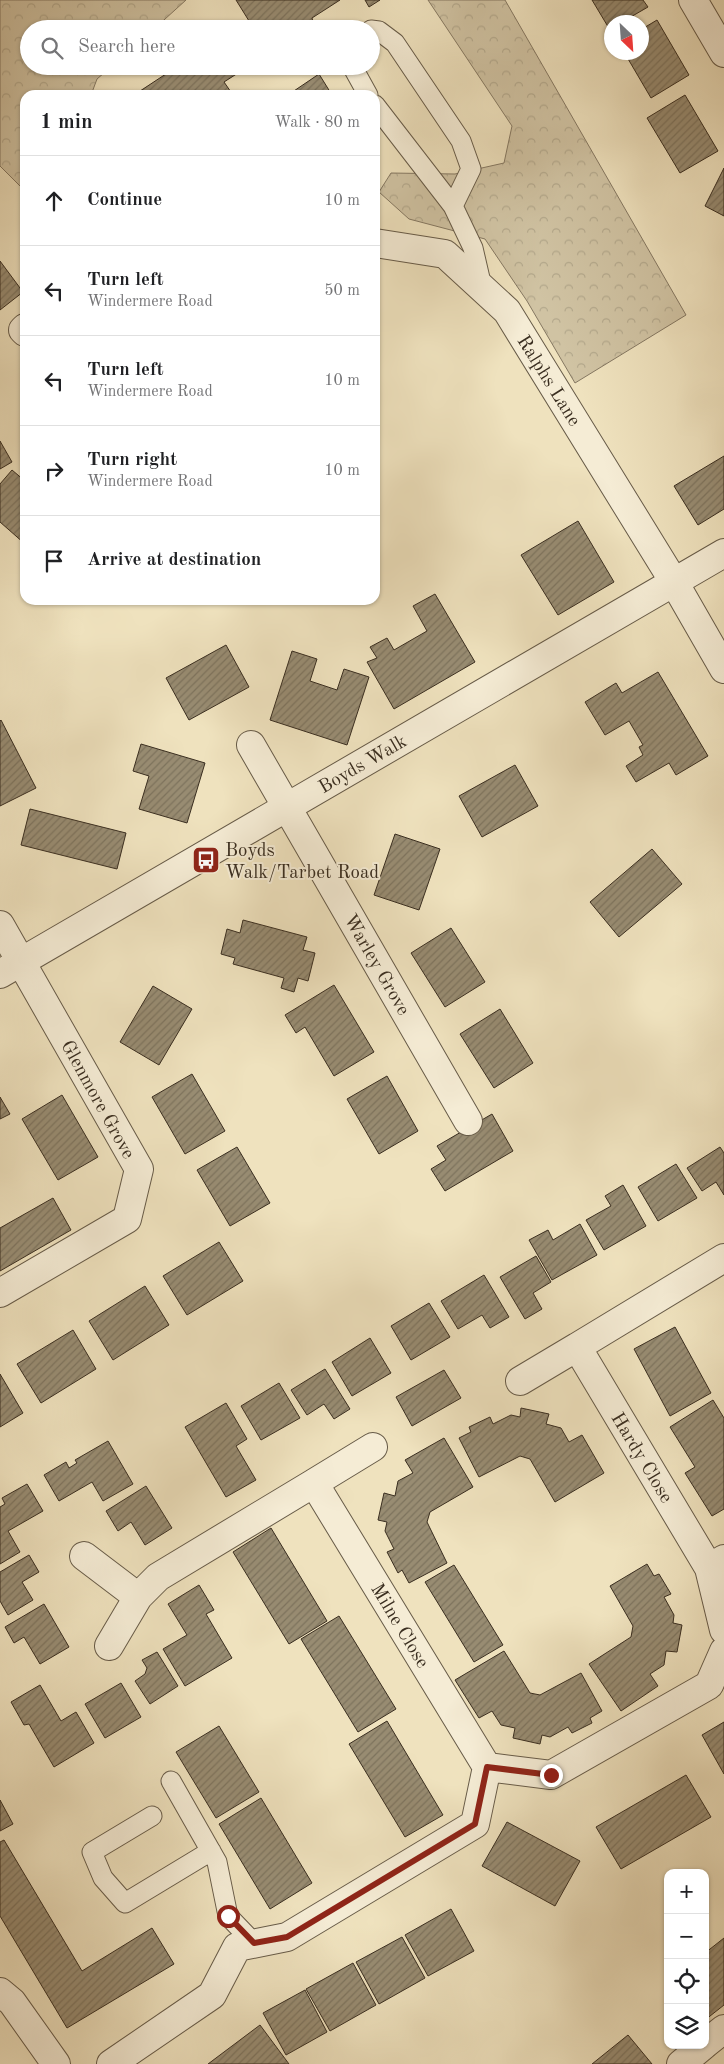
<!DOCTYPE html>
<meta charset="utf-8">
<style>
body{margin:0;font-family:"Old Standard TT",serif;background:#f2f2f2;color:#202124}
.controls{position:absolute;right:15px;bottom:15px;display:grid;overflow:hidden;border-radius:10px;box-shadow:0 1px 4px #0004}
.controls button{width:45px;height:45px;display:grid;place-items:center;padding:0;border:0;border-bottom:1px solid #e0e0e0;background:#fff;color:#202124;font:25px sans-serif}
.compass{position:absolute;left:604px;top:15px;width:45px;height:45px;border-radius:50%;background:#fff;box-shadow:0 1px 4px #0004;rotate:155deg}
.stop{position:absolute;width:15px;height:15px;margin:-11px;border:4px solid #8f2418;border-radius:50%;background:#fff}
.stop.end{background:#8f2418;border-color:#fff;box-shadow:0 1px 5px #0008}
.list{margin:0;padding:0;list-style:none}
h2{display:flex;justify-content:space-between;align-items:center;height:65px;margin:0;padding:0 20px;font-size:21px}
h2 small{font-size:16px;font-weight:400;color:#757577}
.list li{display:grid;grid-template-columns:32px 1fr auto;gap:15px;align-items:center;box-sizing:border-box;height:90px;padding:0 20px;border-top:1px solid #e0e0e0}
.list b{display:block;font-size:19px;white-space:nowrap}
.list p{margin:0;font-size:16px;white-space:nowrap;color:#757577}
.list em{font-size:16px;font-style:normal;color:#757577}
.icon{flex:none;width:28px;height:28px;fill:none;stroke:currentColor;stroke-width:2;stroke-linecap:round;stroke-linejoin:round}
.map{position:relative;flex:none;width:724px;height:2064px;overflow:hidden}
.search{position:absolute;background:#fff;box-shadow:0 1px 4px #0004;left:20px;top:20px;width:360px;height:55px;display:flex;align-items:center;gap:12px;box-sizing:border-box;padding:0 18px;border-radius:28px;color:#757577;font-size:19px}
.panel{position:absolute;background:#fff;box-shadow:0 1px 4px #0004;left:20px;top:90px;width:360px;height:515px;border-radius:15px}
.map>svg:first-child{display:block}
</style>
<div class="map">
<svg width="724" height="2064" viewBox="0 0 724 2064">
<defs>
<pattern id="forest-crowns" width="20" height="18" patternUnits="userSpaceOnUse" patternTransform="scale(1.25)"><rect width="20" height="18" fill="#d0c3a3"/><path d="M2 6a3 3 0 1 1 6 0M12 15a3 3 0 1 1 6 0" fill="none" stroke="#b3a88c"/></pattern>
<pattern id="building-hatch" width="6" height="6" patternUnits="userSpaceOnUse" patternTransform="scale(1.25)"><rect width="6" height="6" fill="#988c72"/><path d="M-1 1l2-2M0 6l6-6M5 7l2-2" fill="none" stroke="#7d735d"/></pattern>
</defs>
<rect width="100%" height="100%" fill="#efe2be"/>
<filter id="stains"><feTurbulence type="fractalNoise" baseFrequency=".004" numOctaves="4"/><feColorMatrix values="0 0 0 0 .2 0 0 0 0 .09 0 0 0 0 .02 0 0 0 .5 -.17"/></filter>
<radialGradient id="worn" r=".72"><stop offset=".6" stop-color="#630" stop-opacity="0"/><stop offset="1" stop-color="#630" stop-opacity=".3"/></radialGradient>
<!-- forest -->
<path fill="url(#forest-crowns)" stroke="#857862" d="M0 0H186L154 29H29V66H112L97 79 91 95H25V191L0 166Z
M428 0H505L686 315 575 383 527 301 485 239 409 219 379 192 391 173 455 174 504 163 512 126Z"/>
<!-- building -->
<path fill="url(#building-hatch)" stroke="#3a2e20" d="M236 0H340L312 18 314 26 310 29H254Z
M365 0H380L369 7Z
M592 0H643L648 7 622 22H612L610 30Z
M657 20 689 75 651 98 624 52H642V29Z
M178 66H249L224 82 233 95H134Z
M319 74 332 95H288Z
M685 95 718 151 680 173 647 118Z
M724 168V216L705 206Z
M0 261 23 292 0 310Z
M0 441 12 462 0 469Z
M724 456V509L698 525 674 486Z
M12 470 25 481V544L0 522V484Z
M578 521 614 582 558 615 521 555Z
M435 594 475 662 394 709 367 662 377 658 370 647 387 638 394 650 427 631 413 606Z
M226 645 249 687 189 720 166 678Z
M292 651 317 659 310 681 337 690 344 669 369 677 347 745 270 720Z
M658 672 708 756 676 775 669 763 636 782 626 766 643 755 639 747 643 745 629 721 605 735 585 702 616 683 622 693Z
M1 720 36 788 0 806V721Z
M141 744 205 763 187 823 139 809 149 776 133 771Z
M515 765 538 806 482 837 459 796Z
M30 809 126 833 117 869 21 845Z
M395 834 440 849 419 910 374 895Z
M652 849 682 884 619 937 590 902Z
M243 920 307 937 303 950 315 953 308 981 298 978 294 992 281 988 284 978 233 964 235 958 221 954 227 929 240 933Z
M451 928 485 982 445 1007 411 953Z
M334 985 374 1052 334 1076 305 1027 296 1033 285 1015Z
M153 986 192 1009 159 1065 120 1042Z
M500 1009 533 1063 494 1088 460 1034Z
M192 1074 225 1131 185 1154 152 1097Z
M387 1076 418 1131 379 1154 347 1099Z
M62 1095 98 1157 58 1180 22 1119Z
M0 1097 10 1114 0 1119Z
M492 1114 513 1151 445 1191 431 1169 446 1160 437 1146Z
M237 1147 270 1203 230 1226 197 1170Z
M720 1147 724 1153V1195L716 1182 702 1191 687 1168Z
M676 1164 697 1198 658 1221 638 1187Z
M623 1185 646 1226 604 1250 586 1220 611 1206 605 1196Z
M53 1198 71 1230 0 1271V1228Z
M580 1224 597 1255 552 1280 529 1240 548 1230 553 1240Z
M219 1242 243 1281 187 1315 163 1276Z
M536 1256 551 1282 533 1293 542 1309 525 1319 500 1277Z
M484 1275 509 1317 490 1328 482 1315 458 1329 441 1301Z
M145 1286 169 1325 113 1360 89 1321Z
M429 1303 450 1337 411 1360 391 1326Z
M675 1327 711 1393 670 1416 634 1349Z
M73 1330 96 1369 41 1403 17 1364Z
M370 1338 391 1373 352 1396 332 1362Z
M325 1369 350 1409 334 1419 324 1404 307 1415 291 1390Z
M444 1370 461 1398 412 1426 396 1397Z
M0 1374 23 1413 0 1427Z
M279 1383 300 1418 261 1440 241 1406Z
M713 1400 724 1418V1509L712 1516 685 1473 695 1467 670 1427Z
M226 1403 247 1439 236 1446 256 1480 226 1497 185 1427Z
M521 1408 549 1414 546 1424 561 1428 569 1442 582 1435 604 1473 555 1502 530 1459 520 1456 479 1477 459 1438 471 1432 469 1427 490 1417 493 1424 511 1415 520 1417Z
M444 1438 473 1487 430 1512 427 1522 447 1563 409 1583 402 1570 398 1573 387 1552 394 1549 385 1531 387 1522 378 1520 384 1493 395 1496 398 1481 413 1473 405 1460Z
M108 1441 133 1484 103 1501 92 1482 59 1501 44 1475 66 1462 69 1468 77 1463 75 1460Z
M27 1484 43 1511 8 1531 20 1552 0 1564V1507L5 1504 2 1498Z
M146 1486 172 1528 145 1545 131 1522 118 1531 106 1511Z
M271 1528 327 1621 289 1644 233 1552Z
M29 1555 39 1572 22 1582 33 1600 8 1615 0 1601V1572Z
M647 1564 654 1576 659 1574 671 1594 664 1597 674 1615 673 1623 682 1625 677 1652 666 1651 664 1665 650 1674 658 1686 621 1711 589 1664 631 1637 633 1626 610 1586Z
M454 1565 503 1645 474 1662 425 1582Z
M199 1585 214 1610 206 1614 232 1658 185 1686 163 1649 187 1635 168 1604Z
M44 1604 69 1647 40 1664 24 1637 14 1643 5 1627Z
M339 1616 396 1709 358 1732 301 1639Z
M504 1651 530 1693 540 1695 581 1673 602 1711 590 1718 592 1723 572 1733 568 1727 550 1737 542 1735 540 1744 513 1738 515 1728 501 1725 492 1711 479 1718 455 1680Z
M157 1652 178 1686 150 1704 135 1681 145 1674 147 1668 142 1660Z
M121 1683 141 1717 105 1738 85 1704Z
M40 1685 61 1721 76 1712 94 1743 54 1767 29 1724 24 1725 11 1702Z
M387 1721 443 1815 405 1837 349 1744Z
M724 1722V1774L702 1735Z
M219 1726 259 1792 216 1818 176 1752Z
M686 1775 711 1817 621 1869 596 1827Z
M261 1798 312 1883 270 1909 219 1824Z
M0 1800 13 1824 0 1831Z
M507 1822 580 1861 555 1906 482 1866Z
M4 1840 82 1971 152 1928 174 1964 67 2028 0 1916V1842Z
M451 1909 474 1951 428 1976 405 1935Z
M402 1937 425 1978 379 2004 356 1962Z
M724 1938V2005L705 2020V1953Z
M353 1963 376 2005 330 2031 306 1989Z
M305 1990 327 2032 286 2055 263 2013Z
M260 2025 289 2064H208Z
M628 2035 652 2064H592Z"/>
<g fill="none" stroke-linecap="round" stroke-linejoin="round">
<!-- service casing -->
<g stroke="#675b48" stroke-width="21">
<path id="service" d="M371 30 379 31 395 43 461 141 471 169 453 206
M352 66 368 95
M375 105 453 206 473 248 482 287
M171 1781 217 1862 228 1916 254 1943
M152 1816 92 1852 103 1878 125 1903 211 1851"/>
</g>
<!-- minor casing -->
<g stroke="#675b48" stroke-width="30">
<path id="minor" d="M693 0 724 53
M375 243 445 254 507 311 674 582 724 669
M25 328 23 330 25 332
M251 745 468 1121
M0 925 139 1169 127 1219 0 1293
M520 1381 577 1347
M314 1483 373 1447
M84 1556 138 1597
M724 1559 709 1568 724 1630
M709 1568 577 1347 724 1258
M109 1646 138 1597 158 1577 314 1483 487 1767
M0 1992 12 2002 56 2064
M705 2044 724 2029
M111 2064 212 1995 237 1947 287 1937 475 1824 487 1767 551 1775 709 1685 724 1651
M681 2064 704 2045"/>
</g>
<!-- tertiary casing -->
<g stroke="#675b48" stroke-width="30">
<path id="tertiary" d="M0 974 724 553"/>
</g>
<!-- service -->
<use href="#service" stroke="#f5ecd5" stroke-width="19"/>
<!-- minor -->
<use href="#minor" stroke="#f5ecd5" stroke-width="28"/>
<!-- tertiary -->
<use href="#tertiary" stroke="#f5ecd5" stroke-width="28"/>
</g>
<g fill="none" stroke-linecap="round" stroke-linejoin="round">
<!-- route -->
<path stroke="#8f2418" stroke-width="6" d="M228 1916 254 1943 287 1937 475 1824 487 1767 551 1775"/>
</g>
<!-- icons -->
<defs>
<g id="bus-square" transform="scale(1.4375)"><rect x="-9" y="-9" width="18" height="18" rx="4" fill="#8f2418" stroke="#f5ecd5"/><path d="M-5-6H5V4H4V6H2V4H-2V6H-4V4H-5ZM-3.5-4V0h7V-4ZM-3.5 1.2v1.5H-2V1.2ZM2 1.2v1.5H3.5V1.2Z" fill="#fff"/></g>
</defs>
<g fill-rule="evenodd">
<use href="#bus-square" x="206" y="860"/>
</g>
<g text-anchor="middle" stroke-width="4" stroke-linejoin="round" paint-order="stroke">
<!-- street labels -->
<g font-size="19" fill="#3a2e20" stroke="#f5ecd5">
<text transform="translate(550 380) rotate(58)" y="7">Ralphs Lane</text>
<text transform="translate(362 763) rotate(-30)" y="7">Boyds Walk</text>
<text transform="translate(378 964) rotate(60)" y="7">Warley Grove</text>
<text transform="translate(99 1099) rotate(61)" y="7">Glenmore Grove</text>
<text transform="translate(643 1457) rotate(59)" y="7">Hardy Close</text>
<text transform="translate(401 1625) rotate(59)" y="7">Milne Close</text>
</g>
<!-- poi labels -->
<g font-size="19" fill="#3a2e20" stroke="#f5ecd5" text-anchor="start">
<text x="225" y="856">Boyds<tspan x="225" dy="22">Walk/Tarbet Road</tspan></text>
</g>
</g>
<rect width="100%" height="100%" filter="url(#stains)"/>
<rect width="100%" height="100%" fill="url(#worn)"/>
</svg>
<div class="controls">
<button>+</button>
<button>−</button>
<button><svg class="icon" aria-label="locate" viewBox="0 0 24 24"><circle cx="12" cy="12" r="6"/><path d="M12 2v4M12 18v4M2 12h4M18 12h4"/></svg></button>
<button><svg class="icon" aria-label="layers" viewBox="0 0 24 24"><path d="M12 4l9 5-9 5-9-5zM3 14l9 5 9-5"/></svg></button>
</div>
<svg class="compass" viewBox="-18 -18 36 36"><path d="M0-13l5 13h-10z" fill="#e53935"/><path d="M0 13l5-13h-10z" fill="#757577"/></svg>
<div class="stop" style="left:228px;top:1916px"></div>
<div class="stop end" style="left:551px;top:1775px"></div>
<div class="search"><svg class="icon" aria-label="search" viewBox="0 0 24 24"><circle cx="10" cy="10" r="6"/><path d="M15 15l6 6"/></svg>Search here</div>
<section class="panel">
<h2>1 min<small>Walk · 80 m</small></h2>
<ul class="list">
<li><svg class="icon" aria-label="ahead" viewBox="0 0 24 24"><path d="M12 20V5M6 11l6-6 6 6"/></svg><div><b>Continue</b></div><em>10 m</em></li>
<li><svg class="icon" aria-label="left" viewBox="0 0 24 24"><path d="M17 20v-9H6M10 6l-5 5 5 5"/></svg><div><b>Turn left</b><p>Windermere Road</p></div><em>50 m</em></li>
<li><svg class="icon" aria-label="left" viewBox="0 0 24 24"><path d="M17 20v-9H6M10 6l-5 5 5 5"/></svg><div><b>Turn left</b><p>Windermere Road</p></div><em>10 m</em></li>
<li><svg class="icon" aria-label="right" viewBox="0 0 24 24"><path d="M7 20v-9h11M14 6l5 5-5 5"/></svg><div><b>Turn right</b><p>Windermere Road</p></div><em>10 m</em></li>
<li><svg class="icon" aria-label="arrive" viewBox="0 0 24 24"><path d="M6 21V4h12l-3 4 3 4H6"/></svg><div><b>Arrive at destination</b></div></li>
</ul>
</section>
</div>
